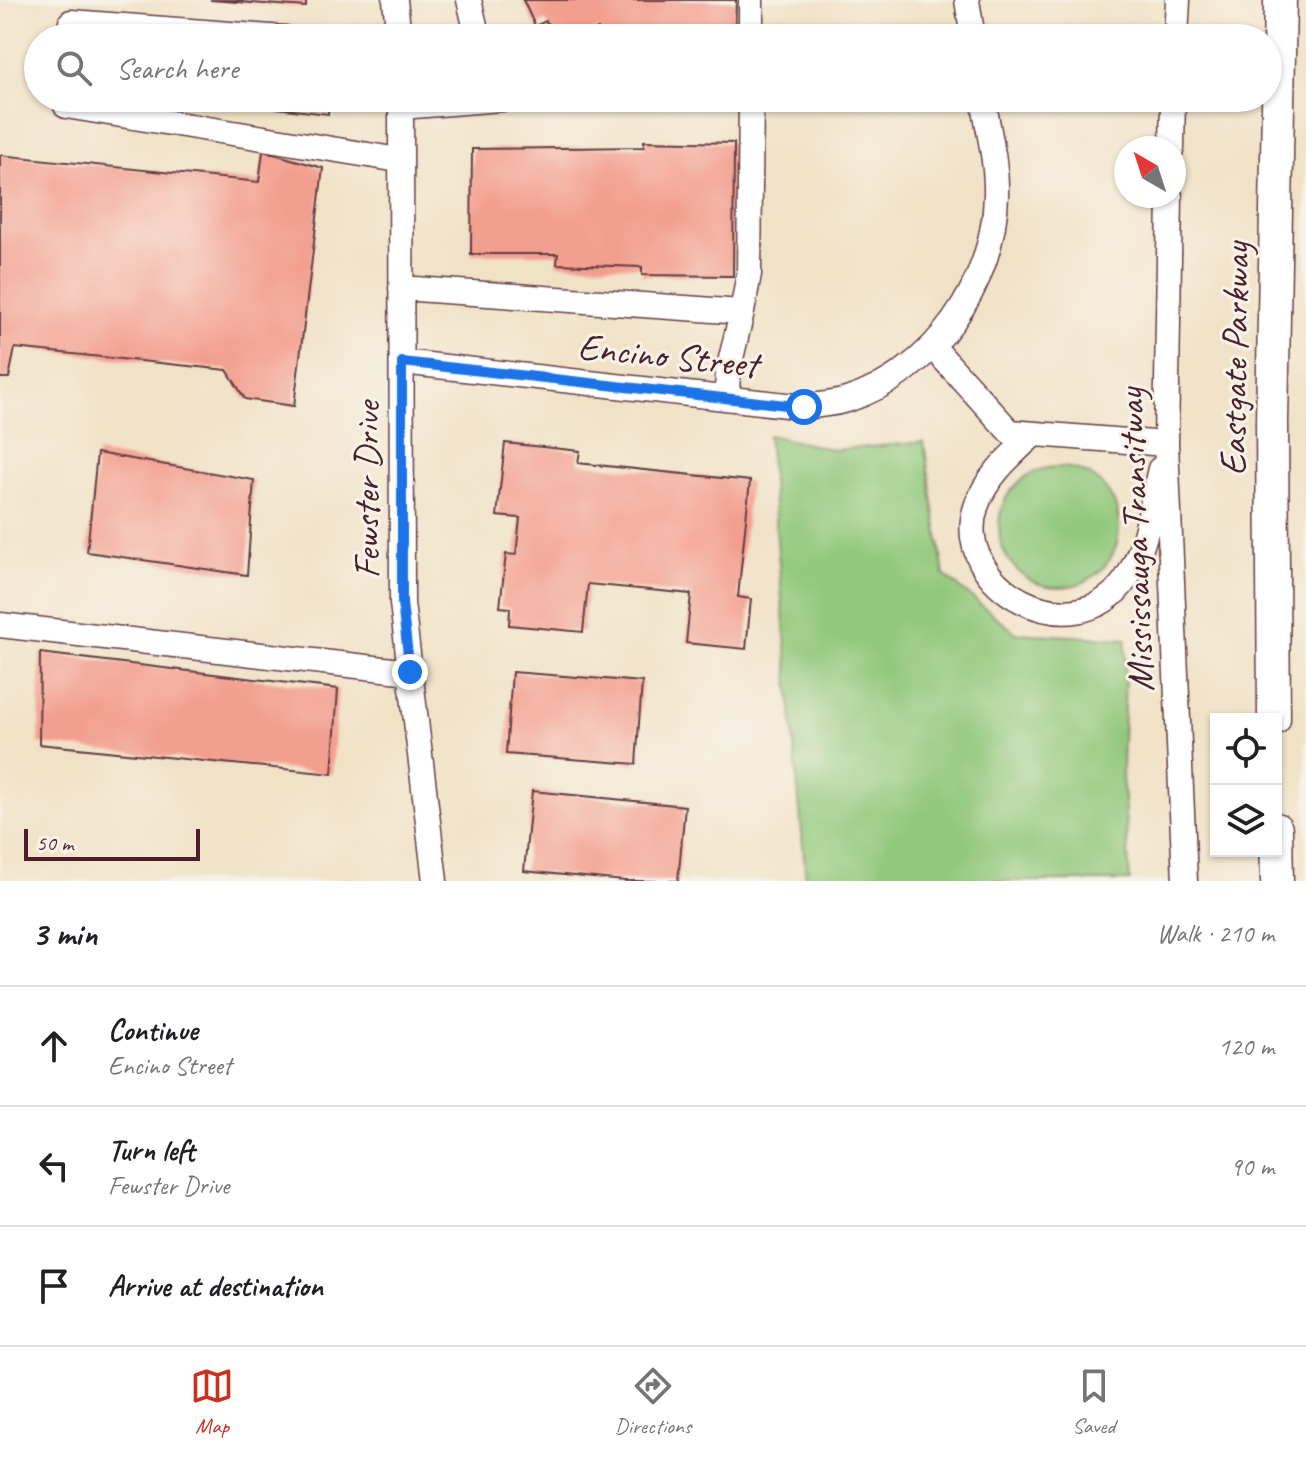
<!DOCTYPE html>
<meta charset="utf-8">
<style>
body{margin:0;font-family:Caveat,sans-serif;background:#f6f6f6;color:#202124}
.controls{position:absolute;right:24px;bottom:24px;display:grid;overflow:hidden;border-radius:0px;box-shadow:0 2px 6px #0004}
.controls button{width:72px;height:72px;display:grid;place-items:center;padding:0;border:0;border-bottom:2px solid #e0e0e0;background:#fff;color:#202124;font:40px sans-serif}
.compass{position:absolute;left:1114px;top:136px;width:72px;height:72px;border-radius:50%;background:#fff;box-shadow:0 2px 6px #0004;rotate:321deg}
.scale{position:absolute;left:24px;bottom:20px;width:176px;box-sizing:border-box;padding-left:8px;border:4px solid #4a1f2b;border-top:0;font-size:22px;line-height:28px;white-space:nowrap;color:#4a1f2b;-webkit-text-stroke:6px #f7f3e8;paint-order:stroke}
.stop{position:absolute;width:24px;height:24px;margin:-18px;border:6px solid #1a73e8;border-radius:50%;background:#fff}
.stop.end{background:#1a73e8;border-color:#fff;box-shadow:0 2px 8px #0008}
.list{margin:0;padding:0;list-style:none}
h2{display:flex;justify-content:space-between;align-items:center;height:104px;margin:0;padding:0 32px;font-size:34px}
h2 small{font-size:26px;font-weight:400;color:#757577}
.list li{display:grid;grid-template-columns:52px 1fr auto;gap:24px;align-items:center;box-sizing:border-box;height:120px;padding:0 32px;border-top:2px solid #e0e0e0}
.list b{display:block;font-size:30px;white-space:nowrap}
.list p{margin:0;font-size:26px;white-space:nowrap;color:#757577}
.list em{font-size:26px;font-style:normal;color:#757577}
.icon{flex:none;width:44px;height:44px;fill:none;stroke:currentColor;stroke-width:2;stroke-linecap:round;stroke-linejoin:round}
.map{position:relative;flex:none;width:1306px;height:881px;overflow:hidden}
.search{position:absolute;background:#fff;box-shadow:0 2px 6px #0004;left:24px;right:24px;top:24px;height:88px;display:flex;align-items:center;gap:20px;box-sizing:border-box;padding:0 28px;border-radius:44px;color:#757577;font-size:30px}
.sheet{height:464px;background:#fff}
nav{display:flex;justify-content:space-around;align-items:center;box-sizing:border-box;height:112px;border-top:2px solid #e0e0e0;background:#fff;font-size:22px;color:#757577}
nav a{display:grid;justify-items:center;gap:4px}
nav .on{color:#c8321e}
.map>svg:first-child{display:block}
</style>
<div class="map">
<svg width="1306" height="881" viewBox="0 0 1306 881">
<rect width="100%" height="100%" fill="#f7f3e8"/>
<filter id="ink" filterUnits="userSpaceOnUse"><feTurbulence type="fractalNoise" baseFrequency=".0125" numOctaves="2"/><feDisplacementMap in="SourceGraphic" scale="16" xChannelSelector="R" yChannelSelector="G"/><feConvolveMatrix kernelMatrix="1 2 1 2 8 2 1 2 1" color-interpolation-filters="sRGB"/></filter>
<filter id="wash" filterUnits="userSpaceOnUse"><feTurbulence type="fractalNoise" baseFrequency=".006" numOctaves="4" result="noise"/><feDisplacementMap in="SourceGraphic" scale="32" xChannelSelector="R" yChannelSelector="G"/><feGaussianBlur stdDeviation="1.8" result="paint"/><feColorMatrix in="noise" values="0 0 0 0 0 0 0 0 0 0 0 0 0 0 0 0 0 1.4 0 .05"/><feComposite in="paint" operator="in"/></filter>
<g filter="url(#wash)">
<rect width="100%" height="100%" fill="#f1e2c7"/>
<!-- green -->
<path fill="#92c87b" stroke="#6e7453" stroke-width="2" d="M768 435 835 450 924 442 944 575 1016 633 1126 639 1122 773 1130 881H806Z
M999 527a60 60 0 1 1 120 0a60 60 0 1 1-120 0Z"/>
<g id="blocks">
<!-- building -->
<path fill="#f39f8f" d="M210 0H306V7Z
M523 0H736L735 34 726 38H652L648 30 630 38H602L598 29 578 38H554L546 21 535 26Z
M190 98H329L328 114Z
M644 141 734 143 733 276 642 275V267L557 264 558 254H471L472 149 644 147Z
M263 151 323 168 294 406 245 399 227 370 15 348 9 378H0V155L259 182Z
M505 443 580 451 578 463 750 481 738 597 751 599 746 649 686 643 691 594 588 584 583 632 509 625 510 608 500 607 506 554 516 555 520 518 497 516Z
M97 453 254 480 247 575 87 552Z
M40 653 338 689 332 774 39 744Z
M512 672 642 682 636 764 506 754Z
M532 791 685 806 678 881H625L524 871Z"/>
</g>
</g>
<g filter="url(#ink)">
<use href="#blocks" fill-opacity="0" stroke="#633c42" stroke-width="2"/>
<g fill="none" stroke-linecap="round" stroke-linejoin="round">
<!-- minor casing -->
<g stroke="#633c42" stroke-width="27">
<path id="minor" d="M395 0 399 38
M469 0 478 38
M751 0V38
M967 0 973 38
M71 22 285 38
M1176 38 1178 0
M66 98V106L399 160
M401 98 402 603 435 881
M401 107 513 98
M1172 148 1173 98
M1170 196 1166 444 1185 881
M401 288 742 312 728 371 727 398
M742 312 749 274 751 98
M933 347 1010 432 1166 444
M402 362 804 407C818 405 834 404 847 400 934 372 994 285 996 195 997 163 988 129 983 98
M1032 436C1010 456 986 477 976 507 950 587 1075 654 1126 579 1147 548 1151 505 1160 469
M0 625 410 672"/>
</g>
<!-- major casing -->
<g stroke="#633c42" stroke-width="35">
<path id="major" d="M1274 719 1272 422 1280 0
M1276 829 1277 881"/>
</g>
<!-- minor -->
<use href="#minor" stroke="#fff" stroke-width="24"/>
<!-- major -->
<use href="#major" stroke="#fff" stroke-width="32"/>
</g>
</g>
<g fill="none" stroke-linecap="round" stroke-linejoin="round" filter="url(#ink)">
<!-- route -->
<path stroke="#1a73e8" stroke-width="10" d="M410 672 402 603V362L804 407"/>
</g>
<g text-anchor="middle" stroke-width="6" stroke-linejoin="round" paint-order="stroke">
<!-- street labels -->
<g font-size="38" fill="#4a1f2b" stroke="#f7f3e8">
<text transform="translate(668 355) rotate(6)" y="13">Encino Street</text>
<text transform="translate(1234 359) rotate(-89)" y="13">Eastgate Parkway</text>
<text transform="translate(366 490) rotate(-90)" y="13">Fewster Drive</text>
<text transform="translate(1135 540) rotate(-92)" y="13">Mississauga Transitway</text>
</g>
</g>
</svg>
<div class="controls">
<button><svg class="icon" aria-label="locate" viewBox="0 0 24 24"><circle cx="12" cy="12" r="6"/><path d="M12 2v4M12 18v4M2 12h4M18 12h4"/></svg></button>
<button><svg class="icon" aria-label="layers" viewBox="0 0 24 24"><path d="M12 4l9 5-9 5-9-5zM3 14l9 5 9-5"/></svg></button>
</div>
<svg class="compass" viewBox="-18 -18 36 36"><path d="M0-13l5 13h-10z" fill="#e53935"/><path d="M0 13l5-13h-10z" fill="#757577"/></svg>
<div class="scale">50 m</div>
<div class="stop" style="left:804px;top:407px"></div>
<div class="stop end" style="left:410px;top:672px"></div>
<div class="search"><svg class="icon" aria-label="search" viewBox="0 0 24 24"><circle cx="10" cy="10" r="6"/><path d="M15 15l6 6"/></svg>Search here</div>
</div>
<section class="sheet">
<h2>3 min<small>Walk · 210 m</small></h2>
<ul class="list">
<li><svg class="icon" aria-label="ahead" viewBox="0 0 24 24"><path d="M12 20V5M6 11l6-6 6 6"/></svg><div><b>Continue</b><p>Encino Street</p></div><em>120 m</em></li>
<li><svg class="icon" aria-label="left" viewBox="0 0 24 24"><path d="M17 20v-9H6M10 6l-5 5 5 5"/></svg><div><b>Turn left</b><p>Fewster Drive</p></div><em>90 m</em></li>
<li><svg class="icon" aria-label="arrive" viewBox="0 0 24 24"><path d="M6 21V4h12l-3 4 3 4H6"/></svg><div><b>Arrive at destination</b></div></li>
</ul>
</section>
<nav>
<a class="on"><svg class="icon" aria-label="map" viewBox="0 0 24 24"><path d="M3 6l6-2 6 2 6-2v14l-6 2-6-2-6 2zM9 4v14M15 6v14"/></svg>Map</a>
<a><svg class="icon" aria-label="directions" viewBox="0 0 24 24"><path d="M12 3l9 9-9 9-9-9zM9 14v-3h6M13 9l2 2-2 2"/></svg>Directions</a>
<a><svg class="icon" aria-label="saved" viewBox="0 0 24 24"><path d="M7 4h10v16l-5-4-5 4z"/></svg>Saved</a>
</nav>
